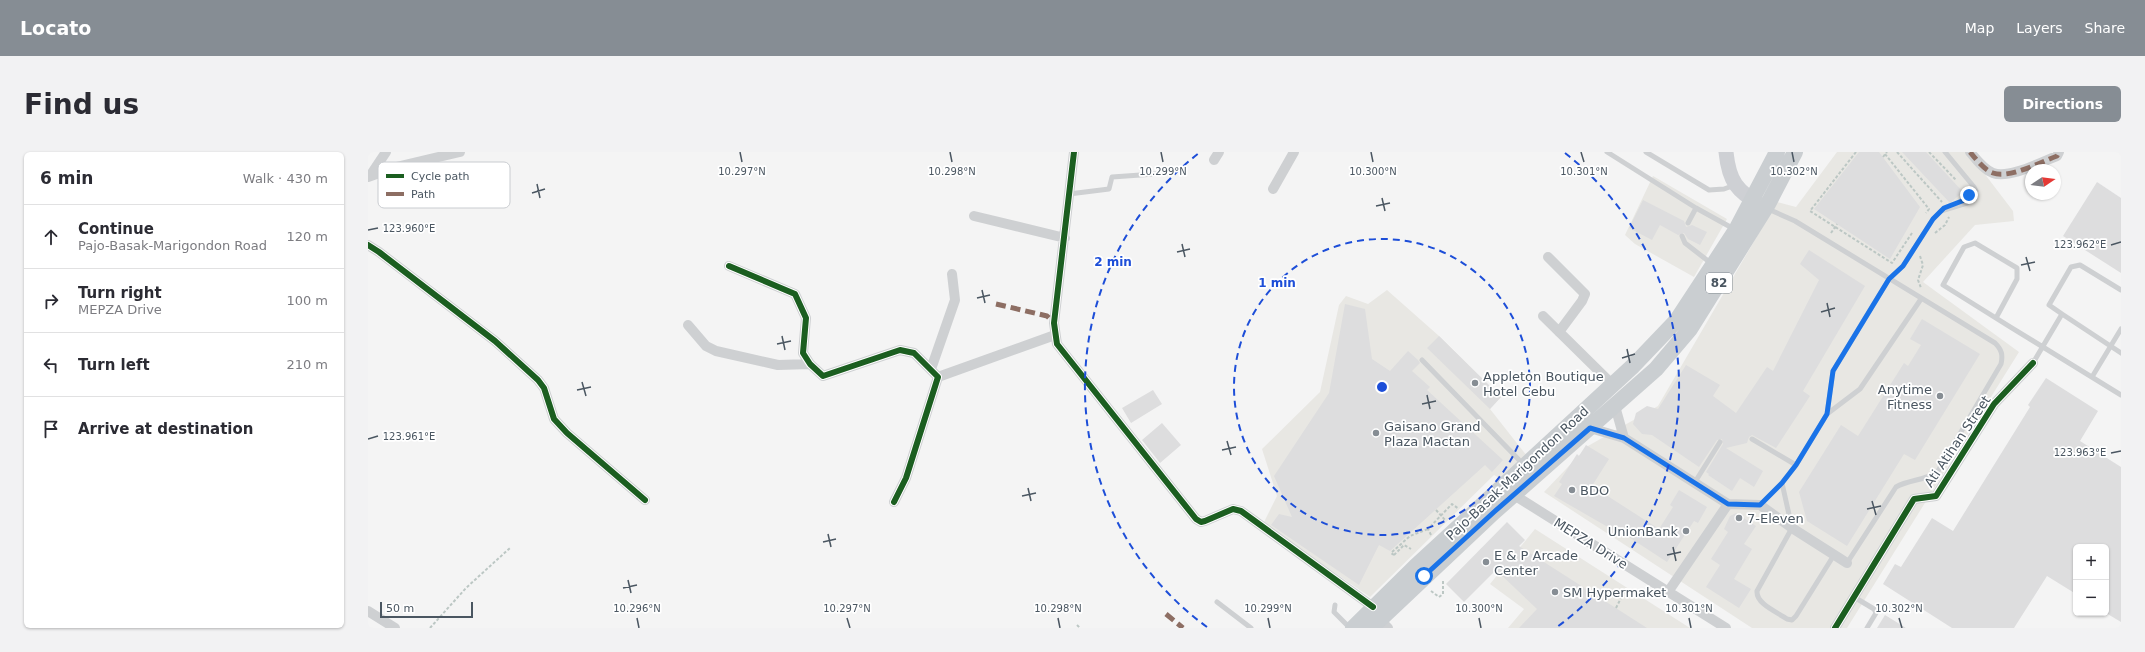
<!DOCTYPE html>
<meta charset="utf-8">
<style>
body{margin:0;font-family:"DejaVu Sans",sans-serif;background:#f2f2f3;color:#2b2b33}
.controls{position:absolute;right:12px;bottom:12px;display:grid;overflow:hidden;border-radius:6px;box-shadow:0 1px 3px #0004}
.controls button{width:36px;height:36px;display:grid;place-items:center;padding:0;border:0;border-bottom:1px solid #e1e1e2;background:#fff;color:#2b2b33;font:20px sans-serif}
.compass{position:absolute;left:1657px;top:12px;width:36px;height:36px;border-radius:50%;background:#fff;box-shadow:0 1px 3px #0004;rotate:77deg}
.scale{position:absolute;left:12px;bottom:10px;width:93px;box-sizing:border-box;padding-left:4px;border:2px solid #4a5661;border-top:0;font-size:11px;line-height:14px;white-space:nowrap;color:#4a5661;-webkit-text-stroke:3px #fff;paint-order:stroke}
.stop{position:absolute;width:12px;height:12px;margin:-9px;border:3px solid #1a73e8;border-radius:50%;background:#fff}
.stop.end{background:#1a73e8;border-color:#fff;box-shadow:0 1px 4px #0008}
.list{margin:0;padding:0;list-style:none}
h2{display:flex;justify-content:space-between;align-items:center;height:52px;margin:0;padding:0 16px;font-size:17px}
h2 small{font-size:13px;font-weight:400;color:#7c7c81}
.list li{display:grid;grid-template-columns:26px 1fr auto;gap:12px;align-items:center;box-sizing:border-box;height:64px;padding:0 16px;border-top:1px solid #e1e1e2}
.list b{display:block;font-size:15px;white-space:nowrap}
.list p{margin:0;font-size:13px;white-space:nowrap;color:#7c7c81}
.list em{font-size:13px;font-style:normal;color:#7c7c81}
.icon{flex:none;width:22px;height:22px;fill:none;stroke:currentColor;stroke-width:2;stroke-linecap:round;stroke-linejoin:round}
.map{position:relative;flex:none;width:1753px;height:476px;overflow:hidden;border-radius:6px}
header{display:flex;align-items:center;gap:24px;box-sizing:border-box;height:56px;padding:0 20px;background:#868d94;color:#fff}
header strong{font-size:19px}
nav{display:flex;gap:22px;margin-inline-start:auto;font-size:14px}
.intro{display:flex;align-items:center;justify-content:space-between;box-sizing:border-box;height:96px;padding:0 24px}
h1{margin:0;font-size:28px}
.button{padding:10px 18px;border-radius:6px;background:#868d94;color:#fff;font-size:14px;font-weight:700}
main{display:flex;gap:24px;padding:0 24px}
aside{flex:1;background:#fff;border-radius:6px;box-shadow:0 1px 3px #0004}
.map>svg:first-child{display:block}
</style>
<header>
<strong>Locato</strong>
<nav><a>Map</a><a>Layers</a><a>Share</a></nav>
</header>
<div class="intro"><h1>Find us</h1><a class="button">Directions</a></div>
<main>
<aside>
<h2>6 min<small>Walk · 430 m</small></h2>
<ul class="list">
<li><svg class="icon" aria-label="ahead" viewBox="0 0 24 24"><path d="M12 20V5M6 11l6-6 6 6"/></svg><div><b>Continue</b><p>Pajo-Basak-Marigondon Road</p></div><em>120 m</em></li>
<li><svg class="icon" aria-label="right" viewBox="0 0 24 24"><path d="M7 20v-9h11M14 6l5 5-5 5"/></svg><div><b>Turn right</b><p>MEPZA Drive</p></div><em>100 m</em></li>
<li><svg class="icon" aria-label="left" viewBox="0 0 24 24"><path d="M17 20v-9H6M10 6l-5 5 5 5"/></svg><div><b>Turn left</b></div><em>210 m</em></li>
<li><svg class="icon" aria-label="arrive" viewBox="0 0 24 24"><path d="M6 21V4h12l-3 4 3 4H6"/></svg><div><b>Arrive at destination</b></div></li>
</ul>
</aside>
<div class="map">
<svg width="1753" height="476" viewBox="0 0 1753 476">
<rect width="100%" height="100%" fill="#f4f4f4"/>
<!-- commercial -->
<path fill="#e8e7e3" d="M1469 0H1600L1645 59 1646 69 1607 73 1555 130 1651 200 1479 476H1384L1176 340 1220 294 1290 254 1409 50 1428 55Z
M1285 24 1359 67 1326 125 1267 92 1257 83Z
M1019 138 1071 184 1133 245 1122 257 1159 304 1133 327 1126 323 1002 445 895 372 909 344 894 297 952 240 971 153 978 144 1000 152Z
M1167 377 1322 476H1140L1156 457 1122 432Z"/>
<!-- building -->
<path fill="#ddddde" d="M1491 0H1511L1552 55 1522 107 1446 57Z
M1534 0H1558L1595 40 1582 51Z
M1729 30 1753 46V121L1695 84Z
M1275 48 1316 69 1318 75 1324 73 1339 80 1332 93 1320 87 1316 81 1310 83 1292 73 1284 88 1261 76Z
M1441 98 1497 134 1435 239 1442 244 1408 296 1384 283 1381 285 1379 291 1358 296 1395 319 1386 335 1372 326 1364 339 1340 323 1341 322 1338 320 1355 292 1354 287 1349 288 1331 315 1284 283 1274 282 1265 272 1268 261 1279 254 1290 257 1318 213 1352 233 1345 244 1368 261 1399 215 1405 219 1451 128 1432 112Z
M977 152 997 157 1004 207 1022 219 1040 199 1050 208 1052 211 1044 219 1062 235 1059 238 1135 308 1124 320 1117 313 1022 399 1011 393 991 433 903 373 911 362 924 365 906 324 961 241Z
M1554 167 1612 202 1547 308 1536 302 1479 394 1439 369 1431 340 1473 273 1490 284 1536 211 1540 214 1553 193 1542 187Z
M1071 184 1133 245 1122 257 1059 196Z
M1678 226 1730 259 1712 289 1753 315V470L1738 461V395H1708V442L1679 424 1646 476H1584L1515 432 1527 412 1533 415 1564 366 1585 379 1662 255 1660 253Z
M785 238 794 252 763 271 754 256Z
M794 271 813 293 792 311 774 288Z
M1218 293 1241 307 1224 334 1291 377 1305 355 1302 353 1311 338 1339 355 1330 371 1326 369 1299 410 1247 376 1245 378 1186 344 1194 332 1191 330 1209 302 1211 304Z
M1368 361 1388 374 1376 392 1384 397 1366 427 1383 437 1371 456 1338 435 1352 413 1343 407 1360 380 1356 377 1362 364Z
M1139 370 1157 388 1151 394 1279 476H1151L1169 457 1128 418 1096 450 1078 432Z
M1517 463 1538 476H1509Z"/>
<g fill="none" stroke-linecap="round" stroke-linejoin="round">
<!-- path -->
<path stroke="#bcc7c4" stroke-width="2" stroke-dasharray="3 2" stroke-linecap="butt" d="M1488 0 1442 59 1524 111 1544 81
M1529 0 1574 50
M1561 0 1588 28
M1517 2 1561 57 1558 61
M1515 5 1519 0
M1463 81 1469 72
M1567 81 1577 73 1581 65
M1552 104 1555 113 1550 128 1553 136
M1068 358 1078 369
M1063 383 1060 377 1084 352 1091 357
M1026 403 1023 401 1042 384 1060 377
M1026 403 1036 393 1043 397
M1063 439 1071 445 1075 442V428
M1248 456 1257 438
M709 473 712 476
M62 476 98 436 143 395"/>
<!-- lane -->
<path stroke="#ced0d2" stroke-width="5" d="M1239 0 1328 56 1366 77
M1278 0 1341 38 1356 37 1367 33
M701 42 741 37 744 25 801 21
M1400 57 1427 69 1627 191C1634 198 1635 203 1633 212L1570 319C1558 329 1542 327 1528 335L1479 411
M1320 71 1328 56
M1314 84 1317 91 1344 112
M1694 162 1753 201
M1628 166 1649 127V116L1607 91 1596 95 1575 133C1634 170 1694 207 1753 243
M1054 208 1155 312
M1665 211 1694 162 1681 153 1703 115 1712 113 1753 138
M1724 225 1753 177
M1459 262 1465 219 1521 127 1535 114 1565 67 1573 59 1599 51 1608 39 1606 35 1577 0
M1384 287 1428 313
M1327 330 1352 290
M1414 331 1424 376 1389 439C1388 452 1409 460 1419 467L1424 468 1428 464 1466 403
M1392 353 1414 331 1428 313 1459 262 1492 237 1553 147
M1486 445 1506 457 1508 461 1499 476
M849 450 883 476
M967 453 966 460 982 476"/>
<!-- street -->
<path stroke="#ced0d2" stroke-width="10" d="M706 0 686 171 689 192 828 367 833 370 837 369 865 357 873 359 1005 455
M1602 0C1608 7 1616 18 1625 21 1641 27 1673 10 1689 4L1691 0
M846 8 851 0
M2 24 18 0
M0 25 28 15 92 0
M905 37 926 0
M606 64 697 86
M0 93 11 100 127 189 170 228 176 236 186 267 199 281 277 348
M1180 105 1217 142 1214 149 1191 180
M361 114 427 142 438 166 435 201 442 212 455 224 532 198 546 201 570 225 538 326 526 350
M1175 164 1245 233
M320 173 338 194 348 199 410 213 442 212
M563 217 587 148 584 122
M570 225 687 183
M1247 254 1256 286
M1222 276 1256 286 1360 352 1392 353 1424 376 1479 411
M1146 343 1358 476
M1300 440 1360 352
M0 459 27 476
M1012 468 1020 476
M1467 476 1546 347 1568 344 1626 252 1665 211"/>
<!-- secondary -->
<path stroke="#ced0d4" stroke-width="15" d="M1358 0C1361 30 1369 39 1394 54"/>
<!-- primary -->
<path stroke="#caced1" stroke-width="16" d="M985 476 1047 415 1265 214 1309 168 1368 78 1409 0
M1003 476 1126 360 1288 217 1322 177 1400 52 1427 0"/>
<!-- quiet -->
<path stroke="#8d6e63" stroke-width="5" stroke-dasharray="10 5" stroke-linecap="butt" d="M1602 0C1608 7 1616 18 1625 21 1641 27 1673 10 1689 4L1691 0
M628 152 679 164 686 171
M798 462 815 476"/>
<!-- cycleway casing -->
<g stroke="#fff" stroke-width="8">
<path id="cycleway" d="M706 0 686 171 689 192 828 367 833 370 837 369 865 357 873 359 1005 455
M0 93 11 100 127 189 170 228 176 236 186 267 199 281 277 348
M361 114 427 142 438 166 435 201 442 212 455 224 532 198 546 201 570 225 538 326 526 350
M1467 476 1546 347 1568 344 1626 252 1665 211"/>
</g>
<!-- cycleway -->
<use href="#cycleway" stroke="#1b5e20" stroke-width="6"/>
</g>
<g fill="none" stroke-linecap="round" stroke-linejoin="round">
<!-- route -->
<path stroke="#1a73e8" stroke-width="5" d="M1056 424 1126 360 1222 276 1256 286 1360 352 1392 353 1414 331 1428 313 1459 262 1465 219 1521 127 1535 114 1565 67 1576 56 1594 49 1601 43"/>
</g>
<!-- ticks -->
<path fill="none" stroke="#4a5661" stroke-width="1.5" d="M372 0 374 10M582 0 584 10M793 0 795 10M1003 0 1005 10M1213 0 1216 10M1424 0 1426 10M169 32 172 46M164 41 177 37M1014 46 1017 59M1008 54 1022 51M0 78 10 76M814 92 817 105M1743 93 1753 90M809 100 822 97M1658 105 1662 119M1653 113 1667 110M614 138 617 151M609 146 622 143M1459 151 1462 165M1453 160 1467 156M414 184 417 198M409 192 423 189M1259 197 1262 211M1254 206 1267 202M214 230 218 244M209 238 223 235M1059 243 1062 257M1054 252 1068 249M0 287 10 284M859 289 863 303M854 298 868 295M1743 301 1753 299M660 336 663 349M654 344 668 341M1504 349 1508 363M1499 357 1513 354M460 382 463 395M455 390 468 387M1305 395 1308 409M1299 403 1313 400M260 428 263 441M255 436 269 433M269 466 271 476M479 466 482 476M690 466 692 476M900 466 902 476M1111 466 1113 476M1321 466 1323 476M1531 466 1534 476"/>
<!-- distance rings -->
<g fill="none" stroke="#1d4ed8" stroke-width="2" stroke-dasharray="7 5">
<circle cx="1014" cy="235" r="148"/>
<path d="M839 475A297 297 0 0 1 831 1M1197 1A297 297 0 0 1 1189 475"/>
</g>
<!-- markers -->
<g fill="#868d94" stroke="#fff" stroke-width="1.5">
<circle cx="1107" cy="231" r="4"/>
<circle cx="1572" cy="244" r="4"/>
<circle cx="1008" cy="281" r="4"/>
<circle cx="1204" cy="338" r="4"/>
<circle cx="1371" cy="366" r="4"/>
<circle cx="1318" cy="379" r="4"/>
<circle cx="1118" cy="410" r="4"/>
<circle cx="1187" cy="440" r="4"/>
</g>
<g text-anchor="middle" stroke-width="3.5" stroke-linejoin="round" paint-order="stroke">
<!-- shield labels -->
<rect fill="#fff" stroke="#808990" stroke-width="1" x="1338" y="121" width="26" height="20" rx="3"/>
<g font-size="12" font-weight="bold" fill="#4a5661">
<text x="1351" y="135">82</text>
</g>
<!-- poi labels -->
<g font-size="13" fill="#4a5661" stroke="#fff" text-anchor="start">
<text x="1115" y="229">Appleton Boutique<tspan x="1115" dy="15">Hotel Cebu</tspan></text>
<text x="1564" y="242" text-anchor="end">Anytime<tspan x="1564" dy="15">Fitness</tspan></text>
<text x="1016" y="279">Gaisano Grand<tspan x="1016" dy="15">Plaza Mactan</tspan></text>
<text x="1212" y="343">BDO</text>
<text x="1379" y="371">7-Eleven</text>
<text x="1310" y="384" text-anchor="end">UnionBank</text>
<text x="1126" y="408">E &amp; P Arcade<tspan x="1126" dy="15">Center</tspan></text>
<text x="1195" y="445">SM Hypermaket</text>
</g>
<!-- street labels -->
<g font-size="13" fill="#4a5661" stroke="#fff">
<text transform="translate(1589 289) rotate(-56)" y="5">Ati Atihan Street</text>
<text transform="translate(1149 321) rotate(-43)" y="5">Pajo-Basak-Marigondon Road</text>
<text transform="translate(1223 391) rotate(32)" y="5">MEPZA Drive</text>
</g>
</g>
<!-- legend -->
<rect x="10" y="10" width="132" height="46" rx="6" fill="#fff" stroke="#c9ccd0" stroke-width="1"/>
<rect x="18" y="22" width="18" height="4" fill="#1b5e20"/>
<rect x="18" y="40" width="18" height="4" fill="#8d6e63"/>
<g font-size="11" fill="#4a5661">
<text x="43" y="28">Cycle path</text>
<text x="43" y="46">Path</text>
</g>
<g font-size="10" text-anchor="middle" fill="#4a5661" stroke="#fff" stroke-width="3.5" stroke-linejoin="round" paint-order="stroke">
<text x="374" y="23">10.297°N</text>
<text x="584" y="23">10.298°N</text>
<text x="795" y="23">10.299°N</text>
<text x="1005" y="23">10.300°N</text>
<text x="1216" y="23">10.301°N</text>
<text x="1426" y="23">10.302°N</text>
<text x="41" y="80">123.960°E</text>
<text x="1712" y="96">123.962°E</text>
<text x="41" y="288">123.961°E</text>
<text x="1712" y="304">123.963°E</text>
<text x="269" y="460">10.296°N</text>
<text x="479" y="460">10.297°N</text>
<text x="690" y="460">10.298°N</text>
<text x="900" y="460">10.299°N</text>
<text x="1111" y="460">10.300°N</text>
<text x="1321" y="460">10.301°N</text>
<text x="1531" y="460">10.302°N</text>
</g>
<circle cx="1014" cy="235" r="6" fill="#1d4ed8" stroke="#fff" stroke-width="2"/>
<g font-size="12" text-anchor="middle" font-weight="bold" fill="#1d4ed8" stroke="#fff" stroke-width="3.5" stroke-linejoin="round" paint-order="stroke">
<text x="745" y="114">2 min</text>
<text x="909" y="135">1 min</text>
</g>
</svg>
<div class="controls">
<button>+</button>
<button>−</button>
</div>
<svg class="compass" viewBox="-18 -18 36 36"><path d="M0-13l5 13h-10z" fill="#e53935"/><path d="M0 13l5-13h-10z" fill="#7c7c81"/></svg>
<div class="scale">50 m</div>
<div class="stop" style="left:1056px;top:424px"></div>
<div class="stop end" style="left:1601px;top:43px"></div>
</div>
</main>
